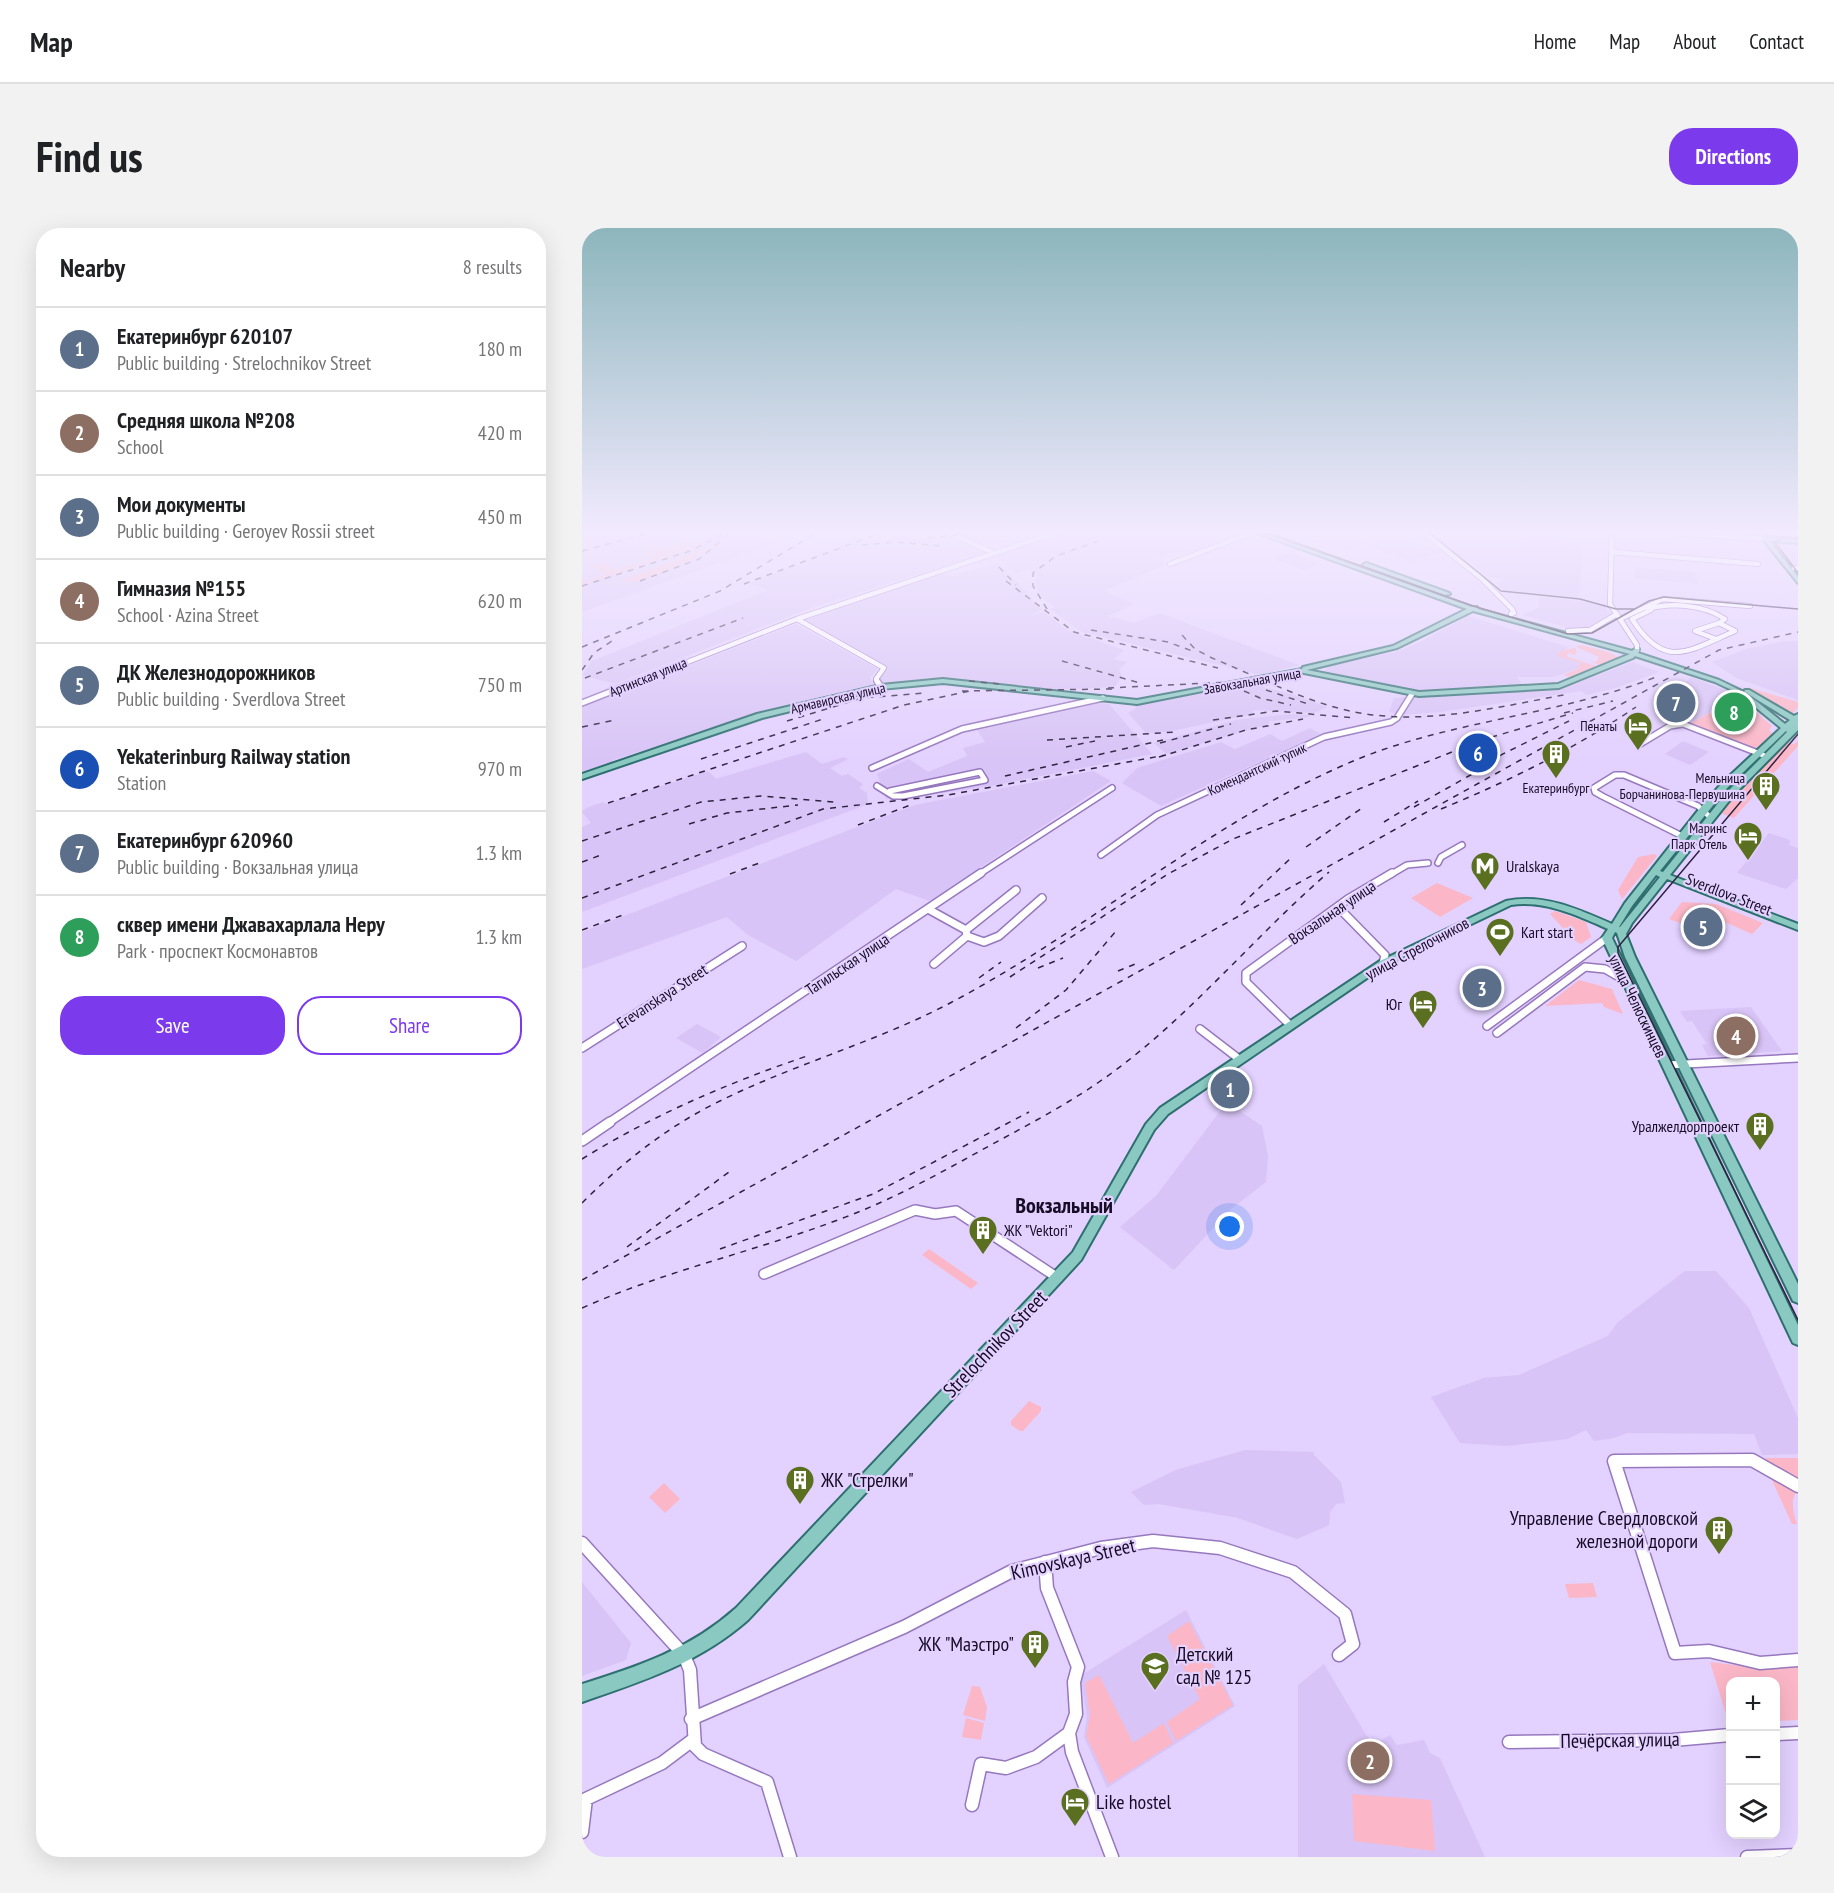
<!DOCTYPE html>
<meta charset="utf-8">
<style>
body{margin:0;font-family:"PT Sans Narrow",sans-serif;background:#f2f2f2;color:#202124}
.controls{position:absolute;right:18px;bottom:18px;display:grid;overflow:hidden;border-radius:12px;box-shadow:0 6px 24px #0002}
.controls button{width:54px;height:54px;display:grid;place-items:center;padding:0;border:0;border-bottom:2px solid #e0e0e0;background:#fff;color:#202124;font:30px sans-serif}
.you{position:absolute;left:648px;top:999px;width:21px;height:21px;margin:-15px;border:4px solid #fff;border-radius:50%;background:#1a73e8;box-shadow:0 0 0 9px #1a73e833}
.badge{display:grid;place-items:center;width:39px;height:39px;border-radius:50%;background:#7c3aed;color:#fff;font-size:20px;font-weight:700}
.pin{position:absolute;translate:-50% -50%;border:3px solid #fff;box-shadow:0 2px 6px #0006}
.list{margin:0;padding:0;list-style:none}
h2{display:flex;justify-content:space-between;align-items:center;height:78px;margin:0;padding:0 24px;font-size:26px}
h2 small{font-size:20px;font-weight:400;color:#757577}
.list li{display:grid;grid-template-columns:39px 1fr auto;gap:18px;align-items:center;box-sizing:border-box;height:84px;padding:0 24px;border-top:2px solid #e0e0e0}
.list b{display:block;font-size:22px;white-space:nowrap}
.list p{margin:0;font-size:20px;white-space:nowrap;color:#757577}
.list em{font-size:20px;font-style:normal;color:#757577}
.actions{display:flex;gap:12px;padding:18px 24px}
.actions a{flex:1;padding:14px 0;border:2px solid #7c3aed;border-radius:24px;text-align:center;font-size:21px;color:#7c3aed}
.actions .main{background:#7c3aed;color:#fff}
.icon{flex:none;width:33px;height:33px;fill:none;stroke:currentColor;stroke-width:2;stroke-linecap:round;stroke-linejoin:round}
.map{position:relative;flex:none;width:1216px;height:1629px;overflow:hidden;border-radius:24px}
header{display:flex;align-items:center;gap:36px;box-sizing:border-box;height:84px;padding:0 30px;background:#fff;border-bottom:2px solid #e0e0e0}
header strong{font-size:28px}
nav{display:flex;gap:33px;margin-inline-start:auto;font-size:21px}
.intro{display:flex;align-items:center;justify-content:space-between;box-sizing:border-box;height:144px;padding:0 36px}
h1{margin:0;font-size:42px}
.button{padding:15px 27px;border-radius:24px;background:#7c3aed;color:#fff;font-size:21px;font-weight:700}
main{display:flex;gap:36px;padding:0 36px}
aside{flex:1;background:#fff;border-radius:24px;box-shadow:0 6px 24px #0002}
.map>svg:first-child{display:block}
</style>
<header>
<strong>Map</strong>
<nav><a>Home</a><a>Map</a><a>About</a><a>Contact</a></nav>
</header>
<div class="intro"><h1>Find us</h1><a class="button">Directions</a></div>
<main>
<aside>
<h2>Nearby<small>8 results</small></h2>
<ul class="list">
<li><span class="badge" style="background:#5c6f8a">1</span><div><b>Екатеринбург 620107</b><p>Public building · Strelochnikov Street</p></div><em>180 m</em></li>
<li><span class="badge" style="background:#8d6e63">2</span><div><b>Средняя школа №208</b><p>School</p></div><em>420 m</em></li>
<li><span class="badge" style="background:#5c6f8a">3</span><div><b>Мои документы</b><p>Public building · Geroyev Rossii street</p></div><em>450 m</em></li>
<li><span class="badge" style="background:#8d6e63">4</span><div><b>Гимназия №155</b><p>School · Azina Street</p></div><em>620 m</em></li>
<li><span class="badge" style="background:#5c6f8a">5</span><div><b>ДК Железнодорожников</b><p>Public building · Sverdlova Street</p></div><em>750 m</em></li>
<li><span class="badge" style="background:#1a4fb4">6</span><div><b>Yekaterinburg Railway station</b><p>Station</p></div><em>970 m</em></li>
<li><span class="badge" style="background:#5c6f8a">7</span><div><b>Екатеринбург 620960</b><p>Public building · Вокзальная улица</p></div><em>1.3 km</em></li>
<li><span class="badge" style="background:#2e9e5b">8</span><div><b>сквер имени Джавахарлала Неру</b><p>Park · проспект Космонавтов</p></div><em>1.3 km</em></li>
</ul>
<div class="actions"><a class="main">Save</a><a>Share</a></div>
</aside>
<div class="map">
<svg width="1216" height="1629" viewBox="0 0 1216 1629">
<rect width="100%" height="100%" fill="#e3d1ff"/>
<!-- built -->
<path fill="#d8c4f6" d="M0 305H221L0 384Z
M277 305H360L404 325 234 378 33 456 0 447 10 433 186 362 168 355 253 322 254 318Z
M375 305H453L407 319Z
M481 305H490L505 311 515 308 508 305 660 306 609 325 600 322 576 330 588 335 521 363 553 376 526 388 551 395 578 385 717 437 679 447 500 404 468 381 473 379 458 368 453 353 455 349 447 341 432 346 412 327Z
M707 305H814L761 323Z
M849 305H967L968 309 979 315 1001 317 997 369 922 362 916 357 921 351 905 348Z
M813 307 861 323 831 334 783 317Z
M708 325 738 336 721 342 691 331Z
M418 334 460 382 446 388 462 384 485 402 542 422 532 431 545 434 537 441 540 448 533 459 468 462 347 450 300 456 297 451 306 440 221 391 360 344 370 348Z
M1053 339 1113 344 1116 356 1053 350Z
M957 369 1000 373 1023 379 1030 387 1008 400 993 402 941 387 957 379Z
M886 388 986 419 975 427 1001 436 998 440 971 449H935L941 458 835 464 741 444 748 437 814 424 836 415Z
M214 396 296 441 288 450 292 457 176 486 31 532 33 534 0 544V479Z
M1204 413H1216V472L1154 450 1130 434 1167 420Z
M1050 434 1077 444 1034 460 1005 467 999 463 859 484 819 487 807 484 812 470 978 461Z
M1109 449 1146 463 1155 469 1112 493 1074 480Z
M672 457 710 466 745 479 733 485 676 482 670 483 671 486 585 504 564 505 546 485 554 480 553 478 640 459Z
M517 475 527 476 570 526 409 558 319 571H304L295 546 327 531 346 544 385 528 381 520 403 514 393 499Z
M707 486 728 487 727 489 687 493V496L584 526 572 515 654 492Z
M728 500 739 506 579 578 540 555 555 540 639 514 653 521 688 506 700 513Z
M1101 513 1127 524 1108 537 1083 526Z
M224 524 240 536 262 529 266 531 248 540 260 548 266 546 281 556 277 560 285 565 286 576 0 684V599L9 595 0 584 4 580 21 574 24 576 126 543 134 551Z
M511 543 529 553 348 673 314 661 214 733 166 707 145 689 0 741V704L333 577Z
M1187 605 1208 612 1207 617 1216 620V650L1204 661 1155 645Z
M1169 779 1200 823 1126 828 1120 817 1125 816 1110 793 1105 794 1098 783Z
M115 796 139 809 121 825 94 810Z
M639 882H656L680 898 686 928 684 954 649 981 592 1042 538 999 574 968Z
M1103 1043H1134L1167 1080 1216 1190V1226L1180 1227 1172 1206 1045 1205 1032 1210 1012 1213 1004 1202 985 1211 924 1218 878 1215 849 1169 902 1150 937 1147 1026 1108 1036 1094Z
M663 1222 732 1224V1227L759 1254 763 1275 754 1276 748 1284 747 1297 715 1311 656 1290 577 1276 562 1277 549 1264 594 1242Z
M0 1354 49 1415 44 1432 0 1448Z
M604 1382 653 1478 525 1560 502 1509 505 1488 498 1448Z
M742 1436 784 1507 790 1513H798L808 1507 815 1517 842 1512 848 1525 858 1530 903 1629H716V1457Z"/>
<!-- green -->
<path fill="#fbb7c7" d="M103 312 119 316 128 313 111 321 0 357V355L24 346 10 338 11 336 23 335 33 342 69 332 65 324Z
M134 317C122 329 56 360 38 353Z
M999 417 1027 424 1036 429 1035 432 1017 437 1008 433 1014 434 1017 429 994 419Z
M993 420 995 423 993 427 987 425 984 428 1017 439 990 450 981 447 998 440 995 438 1000 435 974 428 981 422Z
M1165 459 1216 474V479L1211 485 1202 484Z
M1157 469 1190 498 1187 502 1191 506 1174 520 1166 521 1107 496Z
M1216 513V518L1152 590 1138 585 1161 558 1206 515 1212 516Z
M1073 626 1075 628 1040 671 1036 662 1056 629Z
M855 655 891 670 858 689 829 670Z
M1100 674 1134 676 1181 695 1170 706 1136 691 1139 688 1123 681 1107 698 1087 691Z
M973 683 1004 694 1009 709 999 716 992 712 968 686Z
M997 752 1030 761 1041 786 1022 779 1020 775 963 778Z
M347 1021 396 1055 389 1061 340 1027Z
M447 1173 459 1179V1183L441 1203H438L429 1197V1193Z
M1183 1230H1216V1250L1189 1239Z
M1188 1248 1214 1264C1208 1274 1212 1286 1215 1296H1210Z
M82 1255 98 1271 83 1285 67 1269Z
M1011 1355 1015 1369 987 1370 983 1356Z
M607 1393 651 1477 594 1513 585 1494 618 1471 585 1408Z
M1128 1434 1184 1441 1216 1439V1492L1194 1493V1454H1148L1147 1496Z
M517 1447 551 1515 582 1495 591 1515 527 1556 504 1508 508 1487 503 1455Z
M390 1458 398 1459 405 1479 403 1493 381 1487Z
M384 1490 402 1495 399 1512 380 1509Z
M770 1566 849 1572 853 1623 772 1613Z"/>
<g fill="none" stroke-linecap="round" stroke-linejoin="round">
<!-- minor-far4 casing -->
<g stroke="#9678be" stroke-width="6">
<path id="minor-far4" d="M367 305 412 325
M842 305 899 350 930 381 932 385 929 386
M1030 305 1028 376 1055 417V422
M1087 305 1184 311
M1030 324 1176 336
M588 336 669 305
M1212 340H1216
M1066 381C1090 374 1122 377 1143 391L1137 395 1153 403
M1069 382 1050 391C1083 443 1106 423 1153 403
M215 391 302 440 294 451 296 455
M1038 391 1081 371 1168 378
M986 403 1008 402 1035 386
M1134 411 1113 403 1137 395
M52 455 215 391 473 305"/>
</g>
<!-- minor-far3 casing -->
<g stroke="#9678be" stroke-width="8">
<path id="minor-far3" d="M295 453 299 459
M0 475 56 453
M1058 516 1088 498 1101 496 1181 527
M290 540 380 501 521 470
M295 558 311 568H321L403 552 398 544 308 563
M1100 608 1020 568 1013 564 1012 560 1033 547H1042L1116 578 1129 590
M519 627 575 587 742 509 809 494 815 490 830 466
M856 635 859 629 880 617
M396 647 530 560
M808 647 825 637 846 635"/>
</g>
<!-- minor-far2 casing -->
<g stroke="#9678be" stroke-width="10">
<path id="minor-far2" d="M757 680 803 727 801 735
M346 681 384 702
M385 708 402 714 417 708 460 670
M352 736 385 708 384 702 434 662
M708 797 664 754V745L766 671 810 645
M905 798 1025 710
M618 801 657 831
M915 805 1003 739 1023 741 1044 753
M0 820 160 718
M1085 837 1216 830
M26 895 399 645"/>
</g>
<!-- minor-far1 casing -->
<g stroke="#9678be" stroke-width="12">
<path id="minor-far1" d="M0 913 28 894
M182 1046 333 982 353 986 374 983 476 1050"/>
</g>
<!-- minor casing -->
<g stroke="#9678be" stroke-width="15">
<path id="minor" d="M1216 1258 1170 1232 1032 1233 1093 1425 1127 1423 1178 1435 1216 1432
M0 1315 102 1427 108 1442 113 1518 121 1526 185 1554 208 1629
M463 1334 465 1360 496 1439 492 1454 494 1486 487 1505 490 1524 530 1629
M109 1491 322 1399 430 1343 519 1320 571 1313 638 1320 711 1344 763 1386 771 1416 757 1427
M1194 1506 1216 1505
M927 1514 1091 1512 1148 1507
M390 1577 399 1536 424 1540 454 1529 487 1505
M0 1604 4 1571 80 1535 112 1511
M1165 1629 1216 1627"/>
</g>
<!-- major casing -->
<g stroke="#2e6f6f" stroke-width="4">
<path id="major" d="M675 305H681L890 379H895L896 381 1050 423 1053 421H1057L1056 425 1137 452 1162 464 1163 462H1167L1212 488 1216 486V502L1151 568 1088 647 1216 696V702L1085 651 1050 695 1044 706 1053 729 1216 1056V1075L1211 1073 1043 729 1035 705 1033 704 1030 710 1216 1097V1117L1211 1115 1020 710 1026 701C996 688 963 672 929 677L804 737 586 886 572 902 499 1032 166 1392C117 1435 61 1453 0 1474V1456C58 1438 108 1421 154 1380L491 1024 564 896 578 880 798 733 924 673C961 665 996 681 1030 696L1043 675 1118 580 1140 555 1199 500 1156 465 1133 454 1053 428 1051 430 977 460 837 468 717 444 555 476 361 455 299 461 180 490 0 551V546L175 486 299 457 361 451 555 472 720 441 721 439 811 418 885 381ZM891 383 1048 426 976 456 837 464 725 442 815 420ZM1164 465 1208 492 1203 496ZM1204 503 1205 504 1145 564 1081 644 1078 643 1146 559ZM1074 647 1078 649 1038 699H1037L1050 678Z
M1176 305H1181L1185 309 1216 311V315L1188 313 1216 349V355Z
M784 335 867 365 868 366 863 367 782 338 781 337Z"/>
</g>
<!-- minor-far4 -->
<use href="#minor-far4" stroke="#fff" stroke-width="4.5"/>
<!-- minor-far3 -->
<use href="#minor-far3" stroke="#fff" stroke-width="5"/>
<!-- minor-far2 -->
<use href="#minor-far2" stroke="#fff" stroke-width="7"/>
<!-- minor-far1 -->
<use href="#minor-far1" stroke="#fff" stroke-width="9"/>
<!-- minor -->
<use href="#minor" stroke="#fff" stroke-width="12"/>
<!-- major -->
<use href="#major" fill="#89c9c1" fill-rule="evenodd"/>
<!-- tram -->
<path stroke="#2f2240" stroke-width="1.5" d="M687 305 891 378 986 406 1010 405 1067 373 1082 369 1216 381
M848 305 919 363 998 371 1034 381H1052
M1216 311 1201 310 1193 314 1216 345
M1216 506 1036 719V725L1216 1092"/>
<!-- rail -->
<path stroke="#2f2240" stroke-width="1.5" stroke-dasharray="6 6" stroke-linecap="butt" d="M346 310 393 305
M280 317 314 314 359 318
M0 323 67 305
M417 339 434 357
M58 353 117 331 146 307
M424 353 492 404 636 440
M162 356 298 305
M0 358 108 323 143 305
M465 381 451 358V345L474 328 522 311
M509 402 586 414 613 424
M600 407 613 421 630 430C679 450 731 478 784 486 852 496 920 478 987 466
M0 419 138 363 234 305
M480 433 558 455
M0 442 12 425 30 413
M3 450 161 390
M387 453 418 456
M526 460 648 454 685 457
M684 462 726 476
M380 463 533 461
M662 463 678 470 709 477
M982 485 1031 473
M631 492 694 483 773 490
M205 493 280 470 344 465
M0 499 33 492
M465 512 594 504
M578 515 649 496
M484 519 513 513
M577 529 664 502 721 491
M119 531 244 490
M907 533 987 493
M423 548 581 512
M26 575 322 477 388 463
M832 579 915 532
M859 581C927 553 992 521 1054 479
M802 594 836 573
M107 596 145 585 216 577
M276 597 331 576
M0 613 119 574 179 568 252 574
M724 619 780 580
M0 634 19 627
M148 646 180 634
M0 670 241 581 366 567 584 527
M659 677 710 629
M0 702 41 687
M456 740 481 730
M536 743 558 734
M428 749 586 646 651 611 900 512 991 485
M397 750 419 734
M434 800 484 762 534 703
M0 931C71 887 146 855 225 828
M0 975C39 936 81 902 130 877 208 837 293 815 370 774 510 700 629 592 776 531 872 492 978 487 1074 449
M45 1019 147 944
M138 1021 291 966 447 884
M0 1052 1137 422 1216 404
M0 1080C85 1042 175 1023 261 990 312 971 360 944 407 918 444 898 482 878 517 854 603 795 668 712 747 644"/>
</g>
<!-- sky -->
<linearGradient id="sky" x2="0" y2="1"><stop stop-color="#8db6bc"/><stop offset="0.57" stop-color="#f2eaff"/><stop offset="1" stop-color="#f2eaff" stop-opacity="0"/></linearGradient>
<rect width="1216" height="533" fill="url(#sky)"/>
<!-- icons -->
<defs>
<g id="hotel-pin" transform="scale(1.5)"><path d="M0 17L-7.5 6A9.5 9.5 0 1 1 7.5 6Z" fill="#5a6f1f" stroke="#e3d1ff"/><path d="M-6-4.5h1.5V1H6V5H4.5V3h-9V5H-6ZM-4 0a1.8 1.8 0 1 1 3.6 0ZM.5 0V-2.5h3Q6-2.5 6 0Z" fill="#fff"/></g>
<g id="building-pin" transform="scale(1.5)"><path d="M0 17L-7.5 6A9.5 9.5 0 1 1 7.5 6Z" fill="#5a6f1f" stroke="#e3d1ff"/><path d="M-4-6H4V6H1V3H-1V6H-4ZM-2.5-4.3h1.7v1.8h-1.7ZM.8-4.3h1.7v1.8H.8ZM-2.5-1h1.7V.8h-1.7ZM.8-1h1.7V.8H.8Z" fill="#fff"/></g>
<g id="metro-pin" transform="scale(1.5)"><path d="M0 17L-7.5 6A9.5 9.5 0 1 1 7.5 6Z" fill="#5a6f1f" stroke="#e3d1ff"/><path d="M-5.5 5V-5H-3L0 0L3-5H5.5V5H3V-.5L0 4L-3-.5V5Z" fill="#fff"/></g>
<g id="stadium-pin" transform="scale(1.5)"><path d="M0 17L-7.5 6A9.5 9.5 0 1 1 7.5 6Z" fill="#5a6f1f" stroke="#e3d1ff"/><path d="M0-5a6.5 5 0 1 0 0 10a6.5 5 0 1 0 0-10ZM-3.5-1.8h7v3.6h-7Z" fill="#fff"/></g>
<g id="school-pin" transform="scale(1.5)"><path d="M0 17L-7.5 6A9.5 9.5 0 1 1 7.5 6Z" fill="#5a6f1f" stroke="#e3d1ff"/><path d="M0-5L7-2L0 1L-7-2ZM-4 1L0 2.5L4 1V4Q0 6-4 4Z" fill="#fff"/></g>
</defs>
<g fill-rule="evenodd">
<use href="#hotel-pin" x="1056" y="498"/>
<use href="#building-pin" x="974" y="526"/>
<use href="#building-pin" x="1184" y="558"/>
<use href="#hotel-pin" x="1166" y="608"/>
<use href="#metro-pin" x="903" y="638"/>
<use href="#stadium-pin" x="918" y="704"/>
<use href="#hotel-pin" x="841" y="776"/>
<use href="#building-pin" x="1178" y="898"/>
<use href="#building-pin" x="401" y="1002"/>
<use href="#building-pin" x="218" y="1252"/>
<use href="#building-pin" x="1137" y="1302"/>
<use href="#building-pin" x="453" y="1416"/>
<use href="#school-pin" x="573" y="1438"/>
<use href="#hotel-pin" x="493" y="1574"/>
</g>
<g text-anchor="middle" stroke-width="4.5" stroke-linejoin="round" paint-order="stroke">
<!-- far-street labels -->
<g font-size="14" fill="#170b26" stroke="#e3d1ff">
<text transform="translate(66 449) rotate(-22)" y="5">Артинская улица</text>
<text transform="translate(670 453) rotate(-10)" y="5">Завокзальная улица</text>
<text transform="translate(256 470) rotate(-13)" y="5">Армавирская улица</text>
<text transform="translate(675 541) rotate(-25)" y="5">Комендантский тупик</text>
</g>
<!-- far-poi labels -->
<g font-size="14" fill="#170b26" stroke="#e3d1ff" text-anchor="end">
<text x="1035" y="503">Пенаты</text>
<text x="1163" y="555">Мельница<tspan x="1163" dy="16">Борчанинова-Первушина</tspan></text>
<text x="974" y="565" text-anchor="middle">Екатеринбург</text>
<text x="1145" y="605">Маринс<tspan x="1145" dy="16">Парк Отель</tspan></text>
</g>
<!-- poi labels -->
<g font-size="16" fill="#170b26" stroke="#e3d1ff" text-anchor="start">
<text x="924" y="644">Uralskaya</text>
<text x="939" y="710">Kart start</text>
<text x="820" y="782" text-anchor="end">Юг</text>
<text x="1157" y="904" text-anchor="end">Уралжелдорпроект</text>
<text x="422" y="1008">ЖК "Vektori"</text>
</g>
<!-- street labels -->
<g font-size="16" fill="#170b26" stroke="#e3d1ff">
<text transform="translate(1147 666) rotate(21)" y="6">Sverdlova Street</text>
<text transform="translate(750 684) rotate(-34)" y="6">Вокзальная улица</text>
<text transform="translate(835 720) rotate(-28)" y="6">улица Стрелочников</text>
<text transform="translate(265 736) rotate(-34)" y="6">Тагильская улица</text>
<text transform="translate(80 768) rotate(-33)" y="6">Erevanskaya Street</text>
<text transform="translate(1056 778) rotate(64)" y="6">улица Челюскинцев</text>
</g>
<!-- near-street labels -->
<g font-size="20" fill="#170b26" stroke="#e3d1ff">
<text transform="translate(413 1116) rotate(-46)" y="7">Strelochnikov Street</text>
<text transform="translate(491 1331) rotate(-13)" y="7">Kimovskaya Street</text>
<text transform="translate(1038 1512) rotate(-1)" y="7">Печёрская улица</text>
</g>
<!-- near-poi labels -->
<g font-size="20" fill="#170b26" stroke="#e3d1ff" text-anchor="start">
<text x="239" y="1259">ЖК "Стрелки"</text>
<text x="1116" y="1297" text-anchor="end">Управление Свердловской<tspan x="1116" dy="23">железной дороги</tspan></text>
<text x="432" y="1423" text-anchor="end">ЖК "Маэстро"</text>
<text x="594" y="1433">Детский<tspan x="594" dy="23">сад № 125</tspan></text>
<text x="514" y="1581">Like hostel</text>
</g>
<!-- district labels -->
<g font-size="22" font-weight="bold" fill="#170b26" stroke="#e3d1ff">
<text x="482" y="985">Вокзальный</text>
</g>
</g>
</svg>
<div class="controls">
<button>+</button>
<button>−</button>
<button><svg class="icon" aria-label="layers" viewBox="0 0 24 24"><path d="M12 4l9 5-9 5-9-5zM3 14l9 5 9-5"/></svg></button>
</div>
<div class="you"></div>
<div class="pin badge" style="left:648px;top:861px;background:#5c6f8a">1</div>
<div class="pin badge" style="left:788px;top:1533px;background:#8d6e63">2</div>
<div class="pin badge" style="left:900px;top:760px;background:#5c6f8a">3</div>
<div class="pin badge" style="left:1154px;top:808px;background:#8d6e63">4</div>
<div class="pin badge" style="left:1121px;top:699px;background:#5c6f8a">5</div>
<div class="pin badge" style="left:896px;top:525px;background:#1a4fb4">6</div>
<div class="pin badge" style="left:1094px;top:475px;background:#5c6f8a">7</div>
<div class="pin badge" style="left:1152px;top:484px;background:#2e9e5b">8</div>
</div>
</main>
